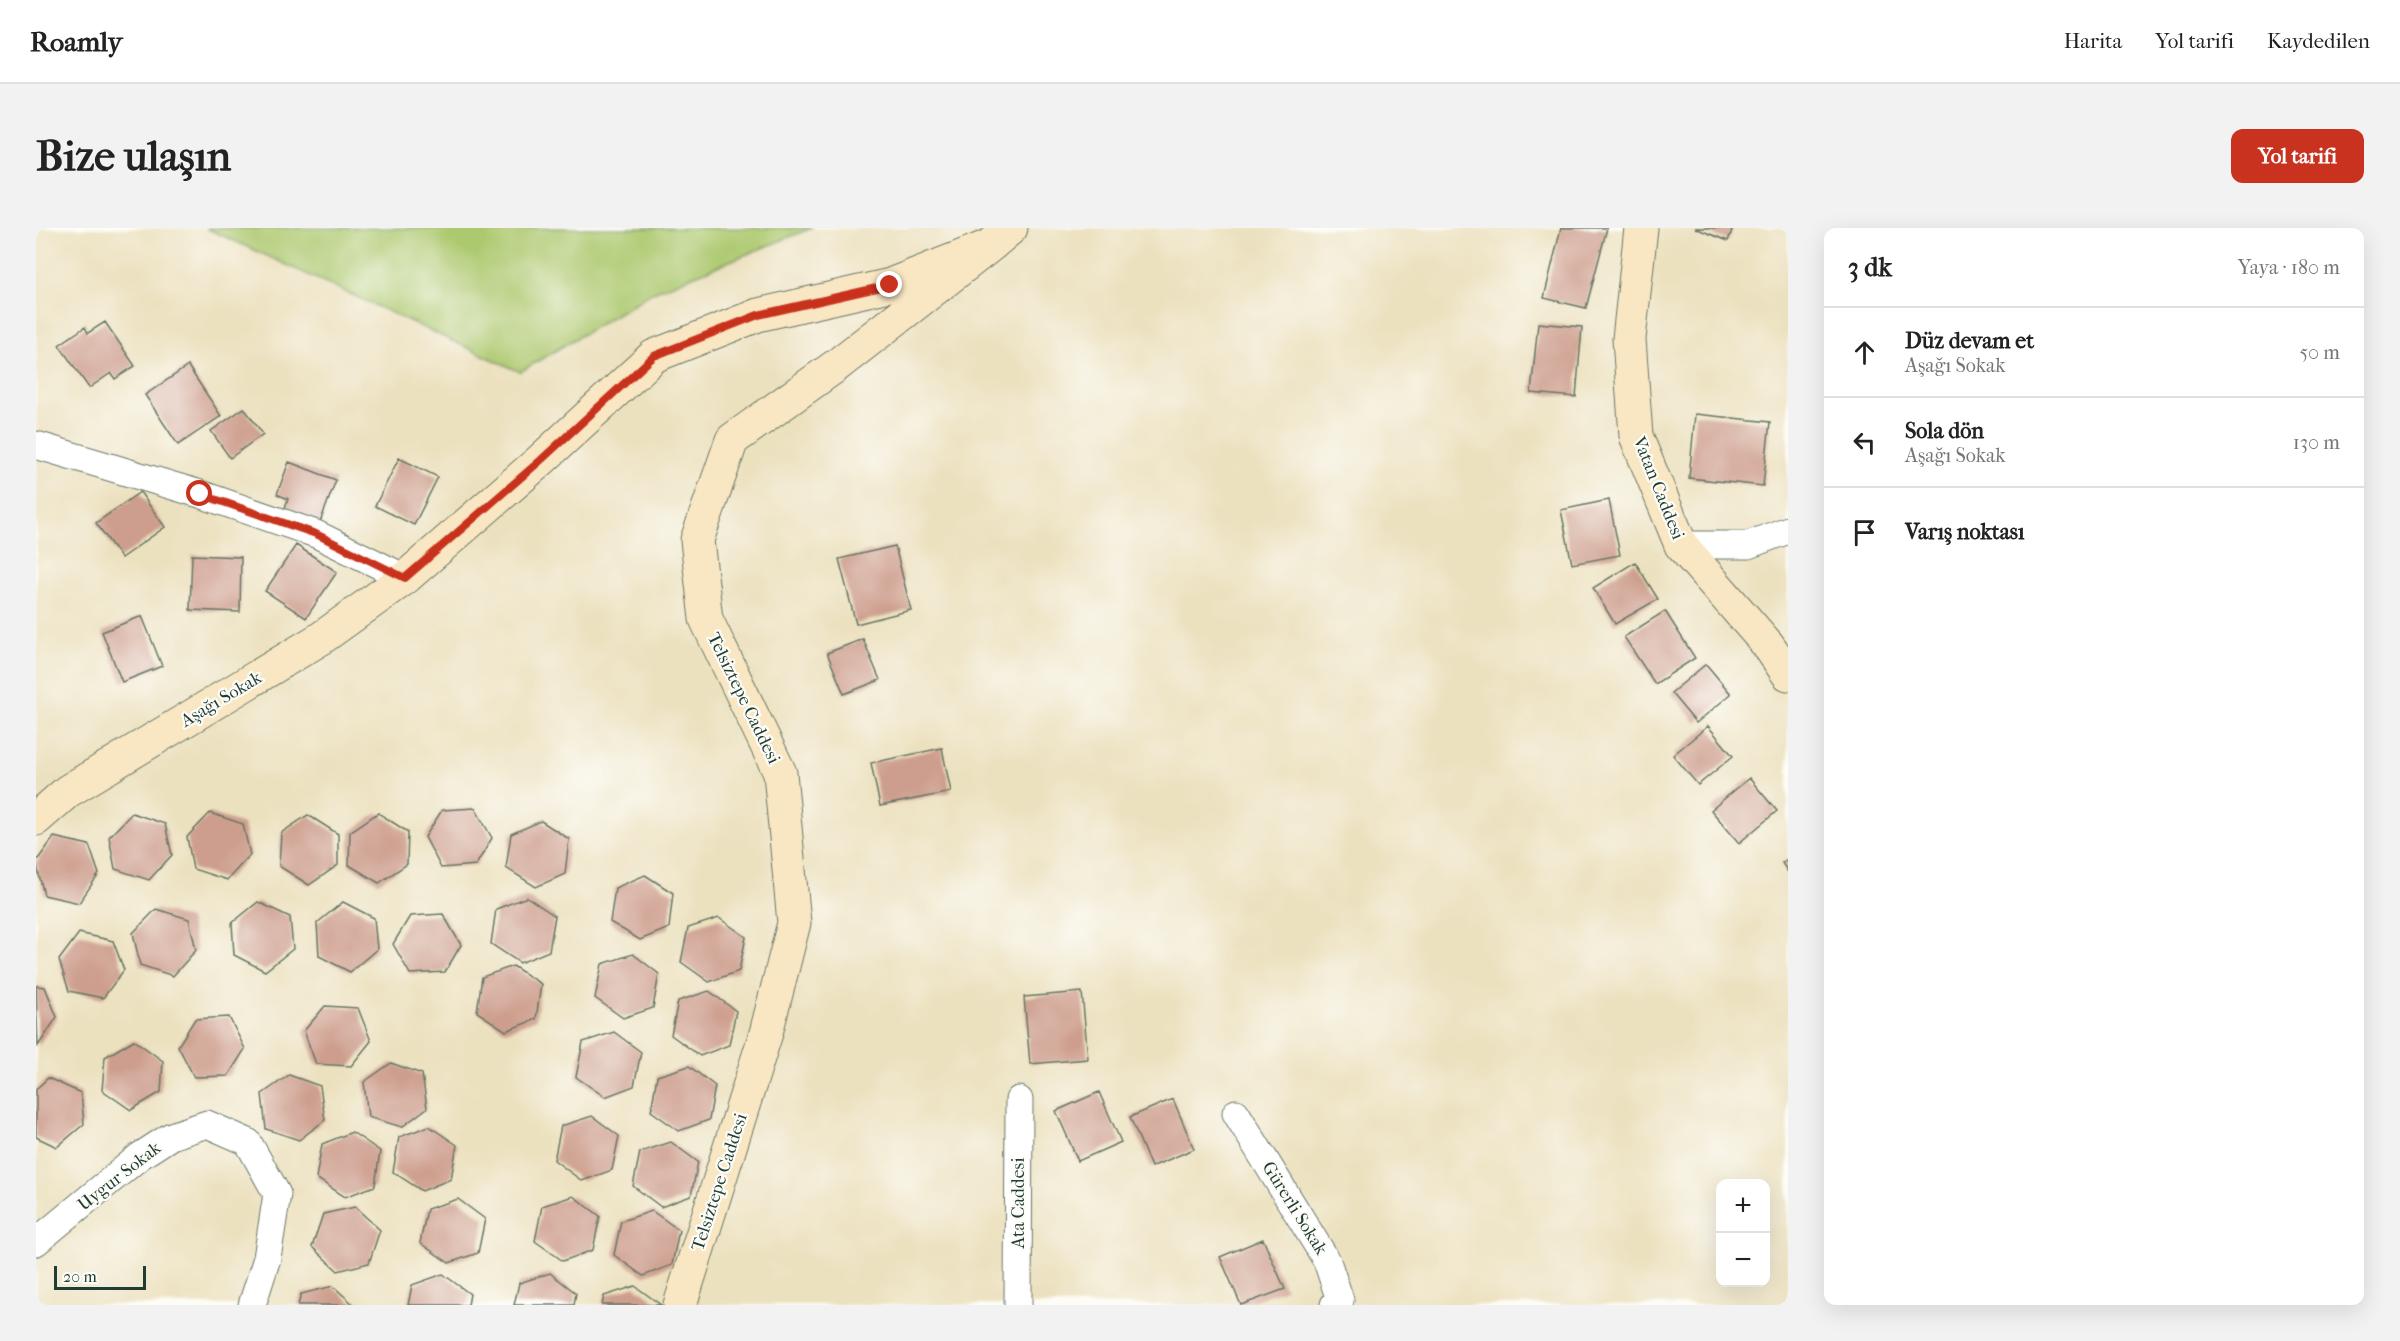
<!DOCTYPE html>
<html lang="tr">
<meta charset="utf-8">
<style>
body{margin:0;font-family:"IM FELL French Canon",serif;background:#f2f2f2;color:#222}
.controls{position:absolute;right:18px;bottom:18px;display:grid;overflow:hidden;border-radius:12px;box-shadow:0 6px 24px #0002}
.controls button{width:54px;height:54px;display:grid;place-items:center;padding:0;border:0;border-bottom:2px solid #e0e0e0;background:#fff;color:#222;font:30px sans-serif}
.scale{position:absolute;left:18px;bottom:15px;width:92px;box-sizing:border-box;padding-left:6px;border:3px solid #1f3d34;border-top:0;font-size:16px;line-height:21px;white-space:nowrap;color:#1f3d34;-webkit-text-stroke:4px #fdfcf7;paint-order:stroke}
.stop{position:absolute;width:18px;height:18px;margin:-14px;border:4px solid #c8321e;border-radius:50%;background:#fff}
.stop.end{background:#c8321e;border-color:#fff;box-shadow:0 2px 6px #0008}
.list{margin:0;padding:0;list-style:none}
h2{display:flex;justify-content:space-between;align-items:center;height:78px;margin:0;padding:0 24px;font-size:26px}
h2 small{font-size:20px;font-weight:400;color:#767676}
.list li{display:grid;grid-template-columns:39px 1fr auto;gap:18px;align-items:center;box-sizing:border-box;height:90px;padding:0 24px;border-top:2px solid #e0e0e0}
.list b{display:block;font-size:22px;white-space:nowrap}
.list p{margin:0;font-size:20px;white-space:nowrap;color:#767676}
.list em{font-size:20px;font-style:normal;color:#767676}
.icon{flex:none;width:33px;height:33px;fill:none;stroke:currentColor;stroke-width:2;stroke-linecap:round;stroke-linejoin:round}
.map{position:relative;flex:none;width:1752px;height:1077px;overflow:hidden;border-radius:12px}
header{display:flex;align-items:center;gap:36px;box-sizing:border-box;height:84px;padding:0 30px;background:#fff;border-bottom:2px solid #e0e0e0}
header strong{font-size:28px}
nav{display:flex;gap:33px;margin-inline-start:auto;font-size:21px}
.intro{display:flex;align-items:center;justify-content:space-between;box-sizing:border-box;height:144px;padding:0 36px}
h1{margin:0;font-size:42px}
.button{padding:15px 27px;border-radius:12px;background:#c8321e;color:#fff;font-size:21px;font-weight:700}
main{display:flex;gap:36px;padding:0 36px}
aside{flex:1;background:#fff;border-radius:12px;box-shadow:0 6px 24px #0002}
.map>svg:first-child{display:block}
</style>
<header>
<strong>Roamly</strong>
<nav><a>Harita</a><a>Yol tarifi</a><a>Kaydedilen</a></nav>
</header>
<div class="intro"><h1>Bize ulaşın</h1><a class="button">Yol tarifi</a></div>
<main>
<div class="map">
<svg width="1752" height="1077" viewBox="0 0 1752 1077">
<rect width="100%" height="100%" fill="#fdfcf7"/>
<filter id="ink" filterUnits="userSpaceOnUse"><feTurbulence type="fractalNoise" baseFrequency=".0167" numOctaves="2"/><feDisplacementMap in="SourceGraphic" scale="12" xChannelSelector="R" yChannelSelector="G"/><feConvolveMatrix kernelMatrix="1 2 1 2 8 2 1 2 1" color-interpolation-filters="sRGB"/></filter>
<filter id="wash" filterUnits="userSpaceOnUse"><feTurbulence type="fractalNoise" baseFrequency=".008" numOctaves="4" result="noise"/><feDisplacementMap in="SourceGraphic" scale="24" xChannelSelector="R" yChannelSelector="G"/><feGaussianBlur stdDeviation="1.35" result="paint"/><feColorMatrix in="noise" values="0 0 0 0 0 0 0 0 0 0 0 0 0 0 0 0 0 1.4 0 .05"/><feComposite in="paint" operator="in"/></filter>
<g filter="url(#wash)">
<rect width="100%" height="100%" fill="#ece1bf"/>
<!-- green -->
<path fill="#adc96f" stroke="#668352" stroke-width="1.5" d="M170 0H776L617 64 484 144Z"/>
<g id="blocks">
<!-- building -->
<path fill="#cd9e8d" d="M1525 0H1571L1550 80 1508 70Z
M1659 0H1697L1692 13Z
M69 94 99 138 79 151 75 145 53 160 23 117 49 99 52 105Z
M1502 95 1546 99 1540 169 1495 165Z
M152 138 185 188 142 217 109 167Z
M208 180 227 206 194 230 175 203Z
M1659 186 1734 194 1727 258 1653 250Z
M363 230 402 249 378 297 339 278Z
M253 234 300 252 283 297 248 283 252 271 241 266Z
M104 264 129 299 85 330 60 295Z
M1573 272 1584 327 1536 336 1525 282Z
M260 317 301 344 270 390 229 363Z
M859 318 875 382 820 396 803 331Z
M156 327 205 329 204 384 154 382Z
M1599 334 1622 371 1579 396 1557 360Z
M1629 383 1659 430 1619 456 1588 409Z
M106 388 126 438 86 454 66 404Z
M827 411 844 452 808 466 791 425Z
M1670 436 1695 466 1660 495 1635 465Z
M1672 498 1697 528 1662 557 1637 527Z
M906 520 915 564 844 578 835 535Z
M1713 550 1741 583 1703 615 1675 582Z
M439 580 456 610 440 637 405 640 389 609 406 582Z
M96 585 129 596 136 627 113 652 79 641 73 609Z
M174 585 207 596 214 627 191 652 157 641 151 609Z
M342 585 372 604 371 636 343 655 313 637 314 604Z
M272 587 302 606V637L273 657 243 638 245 605Z
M505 593 533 611 529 646 500 659 470 640 475 606Z
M18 609 53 617 63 646 43 675 8 667 0 634Z
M1752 631V644L1746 635Z
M609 647 637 665 633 700 604 712 574 694 579 660Z
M491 669 519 688 513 723 484 735 455 716 460 681Z
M222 674 254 689 257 721 229 743 198 727 196 695Z
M307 674 338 690 341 721 314 744 283 728 281 695Z
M120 681 153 691 160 722 137 748 104 737 97 705Z
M407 686 425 717 409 744 374 746 357 716 374 688Z
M683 690 710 709 703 743 673 754 645 734 652 700Z
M43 705 77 713 88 742 67 770 33 763 23 732Z
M597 726 623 746 617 780 587 790 559 770 566 736Z
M477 738 505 756 500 791 470 803 441 784 446 749Z
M0 758 9 759 21 789 2 818Z
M673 763 700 783 693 817 664 828 635 807 642 773Z
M1046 764 1052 831 994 836 988 769Z
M289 778 322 780 335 813 315 838 280 836 268 803Z
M193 789 209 821 192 848 158 849 142 818 159 791Z
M578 804 605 824 598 858 569 869 540 849 547 814Z
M98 812 127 833 125 864 95 882 66 862 69 829Z
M355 835 386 846 391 880 366 899 332 889 328 854Z
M653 838 679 858 673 892 643 903 615 883 621 848Z
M253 847 284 858 289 892 263 912 230 901 226 866Z
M12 850 45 865 48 896 21 919 0 909V861Z
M1063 864 1085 914 1042 933 1020 883Z
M1137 871 1158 921 1115 939 1094 889Z
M556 888 583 908 576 942 546 953 518 932 525 898Z
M393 898 421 917 415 951 386 963 357 944 363 909Z
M316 904 344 923 339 958 309 969 280 950 286 916Z
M635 914 662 934 655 968 625 979 597 958 604 924Z
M537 968 564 988 557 1022 527 1033 499 1013 506 978Z
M422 971 449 991 442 1025 413 1035 384 1015 391 981Z
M319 979 344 1002 333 1035 302 1043 276 1019 287 986Z
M616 983 643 1002 636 1037 607 1048 578 1027 585 993Z
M1227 1011 1249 1061 1205 1077 1184 1029Z
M514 1045 540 1065 538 1077H478L483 1055Z
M407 1046 434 1066 432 1077H372L376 1057Z
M297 1058 318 1077H262L265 1066Z
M599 1058 625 1077H566L568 1068Z"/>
</g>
</g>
<g filter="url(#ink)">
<use href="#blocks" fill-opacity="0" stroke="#677665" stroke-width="1.5"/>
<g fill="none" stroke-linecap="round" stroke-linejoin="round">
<!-- street casing -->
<g stroke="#677665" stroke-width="29">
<path id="street" d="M0 217 164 266 280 306 369 350
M1645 317H1712L1752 302
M1200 885 1291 1033 1304 1072 1298 1077
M0 1014 104 928 135 908 171 896 212 914 241 966 231 1030 216 1077
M982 1077 983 872"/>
</g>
<!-- secondary casing -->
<g stroke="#677665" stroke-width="35">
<path id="secondary" d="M1605 0 1593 111 1600 208 1645 317 1732 417 1752 446
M0 591 32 563 284 411 369 350 505 232 618 128 722 87 854 57 955 17 975 0
M644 1077 730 805 758 695 744 545 670 391 661 312 696 212 801 137 955 17"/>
</g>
<!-- street -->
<use href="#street" stroke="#fff" stroke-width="27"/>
<!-- secondary -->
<use href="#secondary" stroke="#f9e7c3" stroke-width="33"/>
</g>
</g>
<g fill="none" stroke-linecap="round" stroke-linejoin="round" filter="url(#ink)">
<!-- route -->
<path stroke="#c8321e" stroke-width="8" d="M164 266 280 306 369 350 505 232 618 128 722 87 854 57"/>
</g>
<g text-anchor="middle" stroke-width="4.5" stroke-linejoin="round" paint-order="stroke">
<!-- street labels -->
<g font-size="18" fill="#1f3d34" stroke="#fdfcf7">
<text transform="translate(1623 260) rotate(68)" y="6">Vatan Caddesi</text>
<text transform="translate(708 470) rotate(64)" y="6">Telsiztepe Caddesi</text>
<text transform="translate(185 471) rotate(-31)" y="6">Aşağı Sokak</text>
<text transform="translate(83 948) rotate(-38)" y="6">Uygur Sokak</text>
<text transform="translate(683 954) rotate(-72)" y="6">Telsiztepe Caddesi</text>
<text transform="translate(982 975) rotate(-90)" y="6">Ata Caddesi</text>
<text transform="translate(1259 980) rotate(58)" y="6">Gürerli Sokak</text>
</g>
</g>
</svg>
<div class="controls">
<button>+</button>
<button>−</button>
</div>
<div class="scale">20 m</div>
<div class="stop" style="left:164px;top:266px"></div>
<div class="stop end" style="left:854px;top:57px"></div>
</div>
<aside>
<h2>3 dk<small>Yaya · 180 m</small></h2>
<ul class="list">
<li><svg class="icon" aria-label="ahead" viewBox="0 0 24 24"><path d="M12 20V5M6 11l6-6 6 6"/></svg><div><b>Düz devam et</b><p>Aşağı Sokak</p></div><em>50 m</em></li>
<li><svg class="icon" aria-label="left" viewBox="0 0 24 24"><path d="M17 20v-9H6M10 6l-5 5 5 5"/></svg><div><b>Sola dön</b><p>Aşağı Sokak</p></div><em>130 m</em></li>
<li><svg class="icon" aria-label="arrive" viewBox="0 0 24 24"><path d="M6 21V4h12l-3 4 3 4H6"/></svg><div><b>Varış noktası</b></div></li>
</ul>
</aside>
</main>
